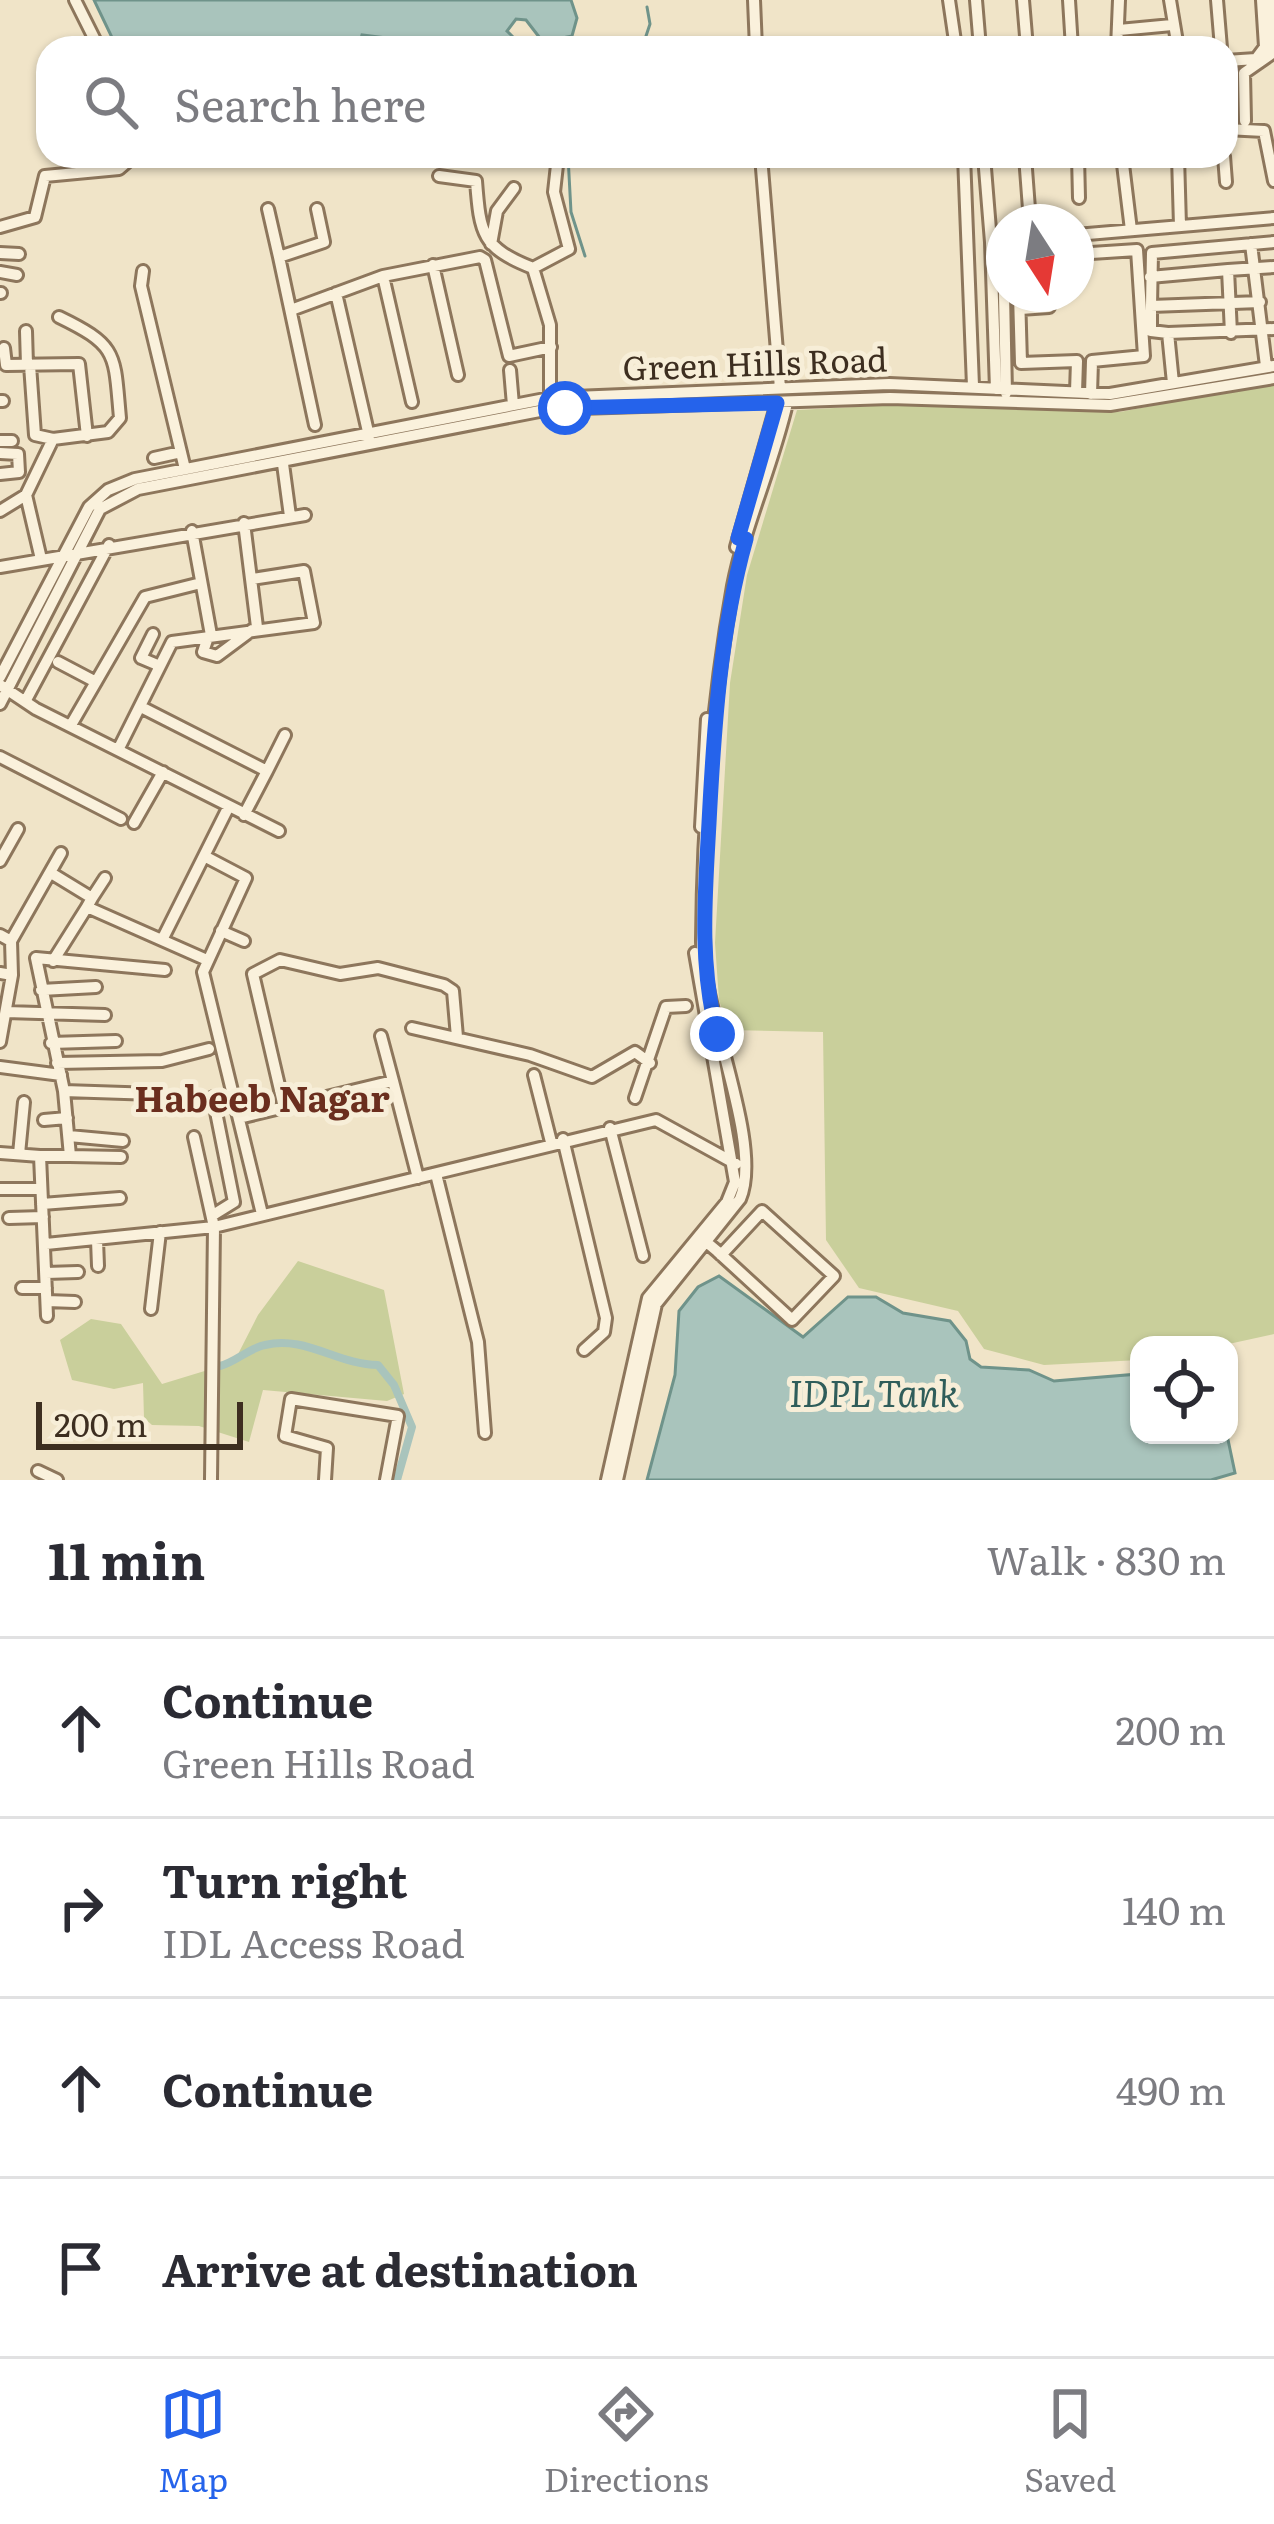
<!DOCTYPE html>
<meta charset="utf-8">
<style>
body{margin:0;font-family:Literata,serif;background:#f7f7f7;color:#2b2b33}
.controls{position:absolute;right:36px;bottom:36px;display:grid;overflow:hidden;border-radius:24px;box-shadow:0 3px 9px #0004}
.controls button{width:108px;height:108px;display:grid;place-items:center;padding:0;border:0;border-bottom:3px solid #e1e1e2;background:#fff;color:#2b2b33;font:60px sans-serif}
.compass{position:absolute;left:986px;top:204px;width:108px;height:108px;border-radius:50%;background:#fff;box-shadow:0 3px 9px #0004;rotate:168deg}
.scale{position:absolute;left:36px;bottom:30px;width:207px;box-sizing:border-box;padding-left:12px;border:6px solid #3d2e20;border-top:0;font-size:33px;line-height:42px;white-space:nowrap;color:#3d2e20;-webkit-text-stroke:9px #f7eed8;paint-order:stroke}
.stop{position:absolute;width:36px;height:36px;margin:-27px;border:9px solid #2563eb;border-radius:50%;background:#fff}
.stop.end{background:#2563eb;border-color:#fff;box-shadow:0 3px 12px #0008}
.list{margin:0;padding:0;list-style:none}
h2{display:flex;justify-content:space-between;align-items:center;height:156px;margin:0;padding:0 48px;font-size:51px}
h2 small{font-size:39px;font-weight:400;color:#7c7c81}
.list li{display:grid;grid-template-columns:78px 1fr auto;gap:36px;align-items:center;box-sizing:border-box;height:180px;padding:0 48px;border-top:3px solid #e1e1e2}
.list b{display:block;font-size:45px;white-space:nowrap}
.list p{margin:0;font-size:39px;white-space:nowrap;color:#7c7c81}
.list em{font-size:39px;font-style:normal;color:#7c7c81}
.icon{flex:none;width:66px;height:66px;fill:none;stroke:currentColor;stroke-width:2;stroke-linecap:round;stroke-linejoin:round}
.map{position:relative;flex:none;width:1274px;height:1480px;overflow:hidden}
.search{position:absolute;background:#fff;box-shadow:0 3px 9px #0004;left:36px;right:36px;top:36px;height:132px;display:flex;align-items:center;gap:30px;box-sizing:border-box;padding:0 42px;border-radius:36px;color:#7c7c81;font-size:45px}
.sheet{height:876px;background:#fff}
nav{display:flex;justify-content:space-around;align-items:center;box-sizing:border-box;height:168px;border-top:3px solid #e1e1e2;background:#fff;font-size:33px;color:#7c7c81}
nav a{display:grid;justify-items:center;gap:6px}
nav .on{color:#2563eb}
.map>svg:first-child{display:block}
</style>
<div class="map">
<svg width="1274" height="1480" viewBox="0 0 1274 1480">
<rect width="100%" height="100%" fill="#f0e4c8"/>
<!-- green -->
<path fill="#c9cf9b" d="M1274 382V1334L1224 1345H1139V1360L1044 1365 984 1349 958 1311 859 1288 826 1240 823 1032 728 1030 719 1000 715 943 730 683 747 575 797 410 892 405 1120 412Z
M298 1261 384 1290 404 1394 387 1401 263 1390 249 1442 199 1426 152 1425 144 1418 143 1383 114 1389 72 1380 60 1340 91 1319 121 1324 162 1384 234 1362 258 1315Z"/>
<!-- water -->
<path fill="#a9c4bc" stroke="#6f938a" stroke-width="3" d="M94 0H571L577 18 572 36 543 42 526 20 516 19 507 31 524 48H419V42L362 35 358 48H117Z
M719 1276 803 1337 848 1297H876L903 1313 950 1321 966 1341 970 1359 981 1367 1029 1370 1054 1381 1139 1374V1435H1227L1235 1473 1211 1480H647L675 1375 679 1311 698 1287Z"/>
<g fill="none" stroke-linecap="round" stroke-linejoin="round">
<!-- stream -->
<path stroke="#6f938a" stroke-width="3" d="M642 48 650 24 647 7
M568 156 571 212 585 256"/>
<!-- canal -->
<path stroke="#a9c4bc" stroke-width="8" d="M220 1366C236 1362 249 1348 265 1345 305 1335 338 1365 378 1365L394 1385 412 1427 397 1480"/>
<!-- minor casing -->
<g stroke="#8d765c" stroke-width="16">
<path id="minor" d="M75 0 99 48
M754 0 756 48
M949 0 956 48
M976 0 980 48
M1023 0 1027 48
M1069 0 1072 48
M1170 0 1178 48
M1217 0 1221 48
M1119 30 1172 25
M1117 48 1119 0
M1226 61 1256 59 1265 47 1262 0
M1245 121 1244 73 1274 52 1271 0
M1226 129 1264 131 1274 181
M761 156 780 388
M964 156 973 386
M984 156 991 242H1004
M1025 156 1030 222
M1078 156 1079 198
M1122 156 1131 230
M1178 156 1180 226
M1224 156 1226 182
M439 176 476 181C480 234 482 248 533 268L550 325V402
M268 209 279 257
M0 227 35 217 45 176 119 169 134 156
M1076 235 1274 218
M991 242 996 389
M491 244 497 211 514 188
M1251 244 1266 366
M0 253 19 254
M1076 254 1137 250 1144 356 1092 361 1091 394
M433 265 458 375
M533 268 569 249 554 192 558 156
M143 271 141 286 185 469
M0 272 17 275
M383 276 412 402
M1150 277 1228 270
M0 293H1
M336 293 369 436
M1004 294 1006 393
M1019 294 1021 363 1077 361 1076 392
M1151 306 1152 253 1274 242
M1020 309 1049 307
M291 310 383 276 480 257 485 260 509 356 551 347
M26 331 27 365
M1168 333 1151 331V306L1260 302
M1231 333 1228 270 1274 267
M4 348 6 365 79 364 87 436
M30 365 35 435 53 439
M510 370 513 405
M1173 383 1168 333 1274 329
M0 401H3
M315 425 279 257 324 242 317 209
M0 441H12
M0 453 18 454 19 472 0 474
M154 458 181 452
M283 464 290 516
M26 495 41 559
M0 511 26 495 53 439 108 432 120 418C114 354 119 346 59 317
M244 523 257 627
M192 531 211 635
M736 547 777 403
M0 567 305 515
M153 634 141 658 160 666
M208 637 203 652 217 656 252 630
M58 662 96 682
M0 677 89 507 108 490 135 479 550 398 889 384 1110 394 1274 366
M0 685 36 709 279 831
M26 700 109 545
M0 704 100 509 138 489 550 409 890 398 1110 405 1274 378
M141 707 267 771 244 815
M71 725 145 597 201 583
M119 748 172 642 314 623 304 571 252 579
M0 757 121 819
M267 771 285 735
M134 823 163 772
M701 827 707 719
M206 857 246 878 203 972 262 1214
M0 861 18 829
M51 873 92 898 87 907
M92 898 105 878
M221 931 244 941
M0 935 11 941 12 975
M162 940 228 808
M11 941 61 853
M53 961 87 907 207 960
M0 973 12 975 0 1042
M41 990 96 987
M6 1012 105 1015
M412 1028 530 1055 592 1077 635 1052 650 1063
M381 1036 393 1081
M51 1043 116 1041
M57 1063 162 1061 209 1049
M0 1067 61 1075
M534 1075 551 1142
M64 1091 155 1094
M635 1098 666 1007 686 1006
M284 1107 253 974 280 960 340 974 378 968 444 985 453 991 457 1037
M239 1118 393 1081 418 1178
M44 1120 67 1118
M610 1128 643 1256
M69 1136 123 1141
M194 1137 214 1227 211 1480
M563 1139 606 1318 604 1332 584 1350
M0 1153 40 1156
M19 1154 24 1102
M70 1156 121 1157
M436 1174 478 1342 485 1433
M0 1189H41
M42 1204 120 1198
M213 1215 234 1202 213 1097
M9 1218 43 1217
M97 1240 98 1266
M705 1241 717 1251 790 1318 792 1320 834 1276 762 1211 721 1255
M46 1244 214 1227 656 1120 736 1164
M46 1273 78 1272
M22 1288H46
M47 1301 75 1302
M151 1309 160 1232
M47 1316 40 1156H70L64 1091 36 958 165 970
M38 1471 57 1480
M325 1480 327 1448 285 1436 291 1399 398 1416 386 1480
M607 1480 648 1298 727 1202 735 1182 695 953
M617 1480 656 1304 740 1199C764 1143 701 1009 702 940 703 823 712 702 733 586 745 524 773 465 787 403"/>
</g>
<!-- minor -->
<use href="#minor" stroke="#faf1dc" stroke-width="10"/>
</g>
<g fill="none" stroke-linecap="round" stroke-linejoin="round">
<!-- route -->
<path stroke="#2563eb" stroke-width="15" d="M565 408 777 403 738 538 746 539C720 632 714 727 709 823 705 896 699 962 717 1034"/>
</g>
<g text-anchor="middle" stroke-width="10" stroke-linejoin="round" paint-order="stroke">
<!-- street labels -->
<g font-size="33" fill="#3d2e20" stroke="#f7eed8">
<text transform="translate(755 364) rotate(-2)" y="12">Green Hills Road</text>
</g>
<!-- neighbourhood labels -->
<g font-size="36" font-weight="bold" fill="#6b2e1e" stroke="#f7eed8">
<text x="262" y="1112">Habeeb Nagar</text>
</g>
<!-- water labels -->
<g font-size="36" font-style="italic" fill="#2f5d5a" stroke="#f7eed8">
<text x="874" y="1407">IDPL Tank</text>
</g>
</g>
</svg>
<div class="controls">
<button><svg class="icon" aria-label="locate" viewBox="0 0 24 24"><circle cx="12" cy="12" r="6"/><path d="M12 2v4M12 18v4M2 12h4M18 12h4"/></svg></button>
</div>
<svg class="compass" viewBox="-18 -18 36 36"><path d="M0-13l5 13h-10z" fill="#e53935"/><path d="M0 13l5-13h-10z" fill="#7c7c81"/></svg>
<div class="scale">200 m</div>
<div class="stop" style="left:565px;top:408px"></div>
<div class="stop end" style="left:717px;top:1034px"></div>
<div class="search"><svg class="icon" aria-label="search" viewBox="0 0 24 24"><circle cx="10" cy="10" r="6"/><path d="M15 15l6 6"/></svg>Search here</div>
</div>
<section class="sheet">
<h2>11 min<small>Walk · 830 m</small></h2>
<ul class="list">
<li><svg class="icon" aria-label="ahead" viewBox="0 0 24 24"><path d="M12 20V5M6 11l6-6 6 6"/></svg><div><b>Continue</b><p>Green Hills Road</p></div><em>200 m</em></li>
<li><svg class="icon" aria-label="right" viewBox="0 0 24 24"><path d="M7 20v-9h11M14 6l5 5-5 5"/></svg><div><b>Turn right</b><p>IDL Access Road</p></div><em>140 m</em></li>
<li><svg class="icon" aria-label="ahead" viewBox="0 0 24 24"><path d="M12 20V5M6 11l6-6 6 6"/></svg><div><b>Continue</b></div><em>490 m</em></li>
<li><svg class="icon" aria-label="arrive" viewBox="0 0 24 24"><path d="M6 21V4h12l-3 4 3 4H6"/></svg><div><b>Arrive at destination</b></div></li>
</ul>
</section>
<nav>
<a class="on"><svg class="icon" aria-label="map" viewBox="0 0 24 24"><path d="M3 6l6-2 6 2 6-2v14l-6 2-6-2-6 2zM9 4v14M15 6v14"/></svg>Map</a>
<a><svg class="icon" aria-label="directions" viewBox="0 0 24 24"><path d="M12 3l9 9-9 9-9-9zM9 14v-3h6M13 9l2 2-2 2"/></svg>Directions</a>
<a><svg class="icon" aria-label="saved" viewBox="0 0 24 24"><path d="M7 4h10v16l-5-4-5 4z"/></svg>Saved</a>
</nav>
